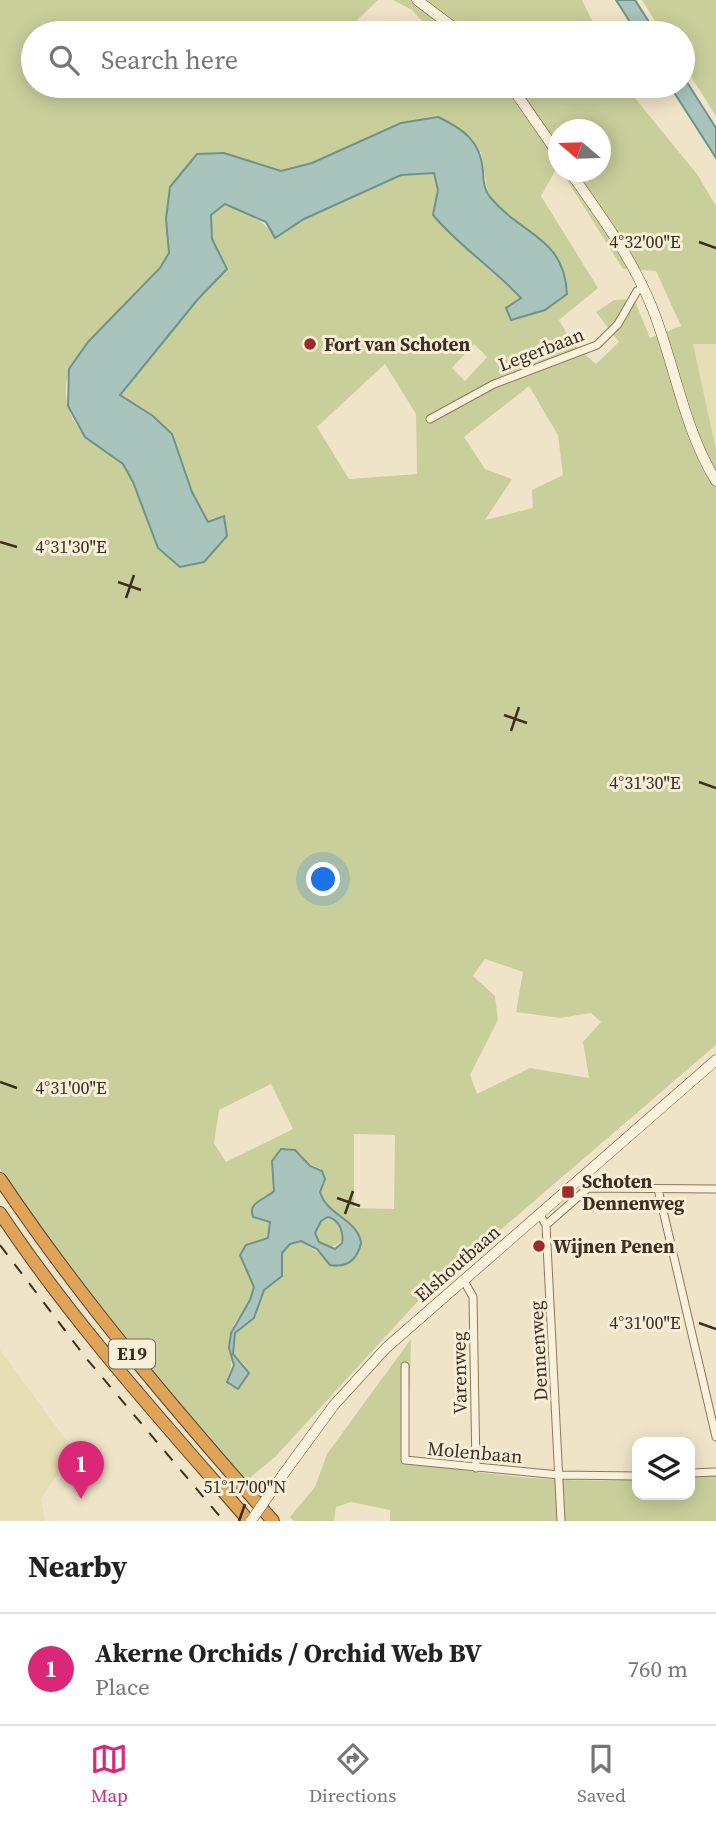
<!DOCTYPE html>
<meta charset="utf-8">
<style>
body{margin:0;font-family:"Source Serif 4",serif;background:#f6f6f6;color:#222}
.controls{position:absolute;right:21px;bottom:21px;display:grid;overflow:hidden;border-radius:14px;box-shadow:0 4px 18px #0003}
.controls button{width:63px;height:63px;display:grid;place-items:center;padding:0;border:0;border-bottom:2px solid #e0e0e0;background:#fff;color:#222;font:35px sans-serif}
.compass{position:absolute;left:548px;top:119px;width:63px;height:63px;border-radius:50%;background:#fff;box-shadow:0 4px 18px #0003;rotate:289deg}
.you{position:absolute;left:324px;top:880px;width:24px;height:24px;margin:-18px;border:5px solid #fff;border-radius:50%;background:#1a73e8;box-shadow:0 0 0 10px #1a73e833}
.badge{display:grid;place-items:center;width:46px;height:46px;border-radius:50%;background:#db2777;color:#fff;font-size:23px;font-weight:700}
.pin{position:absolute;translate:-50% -58px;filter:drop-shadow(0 2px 4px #0008)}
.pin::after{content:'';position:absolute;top:37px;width:24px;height:21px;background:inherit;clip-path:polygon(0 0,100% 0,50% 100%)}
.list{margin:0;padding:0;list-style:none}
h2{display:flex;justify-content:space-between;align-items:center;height:91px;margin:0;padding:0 28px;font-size:30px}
h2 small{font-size:23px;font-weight:400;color:#767676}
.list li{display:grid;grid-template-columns:46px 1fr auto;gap:21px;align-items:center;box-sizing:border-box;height:112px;padding:0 28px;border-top:2px solid #e0e0e0}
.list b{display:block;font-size:26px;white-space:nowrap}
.list p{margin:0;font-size:23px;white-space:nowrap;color:#767676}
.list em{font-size:23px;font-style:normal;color:#767676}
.icon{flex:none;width:38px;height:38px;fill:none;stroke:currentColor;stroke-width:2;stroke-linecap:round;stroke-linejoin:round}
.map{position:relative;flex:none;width:716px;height:1521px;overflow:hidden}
.search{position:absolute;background:#fff;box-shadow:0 4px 18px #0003;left:21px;right:21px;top:21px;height:77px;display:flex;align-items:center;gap:18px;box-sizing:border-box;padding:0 24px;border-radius:38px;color:#767676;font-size:26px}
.sheet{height:203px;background:#fff}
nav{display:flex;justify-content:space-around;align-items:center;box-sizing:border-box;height:98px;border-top:2px solid #e0e0e0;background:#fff;font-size:19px;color:#767676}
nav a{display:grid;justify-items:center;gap:4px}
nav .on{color:#db2777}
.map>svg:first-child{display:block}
</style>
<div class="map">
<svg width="716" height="1521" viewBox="0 0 716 1521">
<rect width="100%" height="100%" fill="#f0e4c8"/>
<!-- farmland -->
<path fill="#e6deb5" d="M693 344H716V450L705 412Z
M0 1350 74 1451 41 1498 45 1521H0Z"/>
<!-- green -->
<path fill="#c9cf9b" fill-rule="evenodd" d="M0 0H378L351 26 355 33H33V86H625L697 174 716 206V344H693L716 450V1045L420 1299 276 1456 246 1481C159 1381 74 1279 0 1169ZM558 130H600V172H562L623 269 656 271 681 326 650 338 634 299 614 300 596 312 619 342 596 364 573 344 559 320 598 288 541 196 558 166ZM481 152 488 194 510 218 554 251 511 319 521 298 434 215 438 190 434 173 402 175 304 219 276 238C263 219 246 212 225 204L211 215 212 239 227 269 198 299 120 395 172 434 192 492 208 523 224 516 158 549C148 523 142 485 123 464 103 443 78 440 68 407 50 346 147 303 167 256 172 246 167 229 166 219L259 164 281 171 312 163ZM474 344 487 357 465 381 452 368ZM385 364 416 414 417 474 349 479 317 427ZM529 386 558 435 563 475 532 490 533 508 485 520 512 479 485 469 464 437ZM485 959 523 972 516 1012 560 1018 591 1013 601 1022 583 1042 589 1078 530 1068 477 1094 470 1075 498 1020 495 996 473 976ZM271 1084 293 1129 226 1162 214 1143 219 1110ZM354 1134 395 1135 394 1209 354 1208ZM281 1149C301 1153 303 1163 321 1169L324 1181 320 1191 326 1207 356 1229 361 1243 357 1255 339 1267 301 1241 290 1244 282 1253V1268L264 1290 248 1324C234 1329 231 1340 233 1354L245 1365 238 1388 230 1386 227 1379C238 1357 224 1349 233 1327 239 1313 258 1299 253 1283 251 1272 235 1259 244 1248 249 1241 261 1244 268 1238L270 1222 256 1219 251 1211 254 1204 274 1191 272 1161Z
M393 0H582L598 33H433L412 10Z
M642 0H716V116L683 64V33H663Z
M315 1233a14 14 0 1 1 28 0a14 14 0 1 1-28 0Z
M411 1339 410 1385 401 1461C478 1473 559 1485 637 1479V1495H690V1475L716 1474V1521H390V1510L351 1502 336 1507 334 1521H294L290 1517 315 1487 327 1454Z"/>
<!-- water -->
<path fill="#a9c4bc" stroke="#6f938a" stroke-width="2" fill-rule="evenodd" d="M616 0H635L656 33H637Z
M683 76 716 128V158L670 86H683Z
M438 117C464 129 481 142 483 171 483 180 484 190 490 197 523 237 564 236 567 294L545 310 511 320 506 308 521 298C493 268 459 246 433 215L438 190 434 173 401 175 304 219 275 238 266 222 225 204 211 215 212 239 227 269 198 299 120 395 153 416 172 434 192 492 208 522 224 516 227 536 204 562 180 567 158 548 133 482 123 464 85 437 68 406 69 369 88 342 160 268 169 253 166 219 170 187 197 154 224 153 281 171 312 163 401 123Z
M281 1149 295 1150 310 1166 322 1171 325 1179 320 1192C327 1216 358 1219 361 1243 357 1260 347 1268 330 1265L317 1249 301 1241 290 1244 282 1253V1276L264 1290 254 1318 235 1333 233 1354 249 1373 238 1389 227 1382 234 1365 229 1348 231 1333 250 1300 254 1287 240 1255 246 1245 268 1238 270 1222 253 1217C247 1202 265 1200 274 1191L272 1161ZM328 1217C340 1220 344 1233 342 1243L335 1249 319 1242 315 1233 321 1221Z"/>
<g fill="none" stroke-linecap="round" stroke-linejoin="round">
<!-- minor casing -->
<g stroke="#8d765c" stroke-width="9">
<path id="minor" d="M430 419 494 384 597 345 618 324 637 291 644 288
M658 1189 716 1437
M540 1215 546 1225 561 1521
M546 1225 588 1188 716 1189
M464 1281 473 1297 476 1468
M405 1366V1460L559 1475 637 1476
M690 1473 716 1472"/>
</g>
<!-- secondary casing -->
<g stroke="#6f573f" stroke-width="11">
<path id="secondary" d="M417 0 461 33
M511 86 558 154
M570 172C601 216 633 259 653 310 675 366 684 429 716 481
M282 1476 334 1405 386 1348 716 1060"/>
</g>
<!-- motorway casing -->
<g stroke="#5b4430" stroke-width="14">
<path id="motorway" d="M0 1179C81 1300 177 1412 273 1521
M0 1213C73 1323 163 1422 249 1521"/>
</g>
<!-- minor -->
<use href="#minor" stroke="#faf1dc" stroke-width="7"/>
<!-- secondary -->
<use href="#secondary" stroke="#faf1dc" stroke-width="10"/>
<!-- motorway -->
<use href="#motorway" stroke="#e0a458" stroke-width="12"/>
<!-- rail -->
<path stroke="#3d2e20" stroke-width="2" stroke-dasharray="12 12" stroke-linecap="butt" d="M0 1245 86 1358 222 1519"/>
<!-- secondary-bridge casing -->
<g stroke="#6f573f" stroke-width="11" stroke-linecap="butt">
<path id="secondary-bridge" d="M251 1521 282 1476"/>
</g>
<!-- secondary-bridge -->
<use href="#secondary-bridge" stroke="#faf1dc" stroke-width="10"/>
</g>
<!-- ticks -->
<path fill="none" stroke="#3d2e20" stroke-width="2.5" d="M699 242 716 248M0 542 17 547M118 582 141 590M126 598 134 575M504 715 527 723M511 731 519 707M699 782 716 788M0 1082 17 1088M337 1198 360 1206M345 1214 353 1191M699 1323 716 1329M239 1521 245 1504"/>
<!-- markers -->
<g fill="#9e2a2b" stroke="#f7eed8" stroke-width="2.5">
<circle cx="310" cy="344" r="7"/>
<rect x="561" y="1185" width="14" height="14" rx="3.5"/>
<circle cx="539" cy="1246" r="7"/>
</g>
<g text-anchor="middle" stroke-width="6" stroke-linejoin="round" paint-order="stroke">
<!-- shield labels -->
<rect fill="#f7eed8" stroke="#756857" stroke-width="2" x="109" y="1339.5" width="46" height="29" rx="5"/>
<g font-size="18" font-weight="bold" fill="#3d2e20">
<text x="132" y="1360">E19</text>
</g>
<!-- poi labels -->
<g font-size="19" font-weight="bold" fill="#3d2e20" stroke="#f7eed8" text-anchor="start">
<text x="324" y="351">Fort van Schoten</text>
<text x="582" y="1188">Schoten<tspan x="582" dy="22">Dennenweg</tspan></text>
<text x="553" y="1253">Wijnen Penen</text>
</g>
<!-- street labels -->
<g font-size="19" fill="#3d2e20" stroke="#f7eed8">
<text transform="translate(541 349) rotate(-21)" y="7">Legerbaan</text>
<text transform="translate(457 1263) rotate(-41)" y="7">Elshoutbaan</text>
<text transform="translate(538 1351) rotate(-93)" y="7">Dennenweg</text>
<text transform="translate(459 1373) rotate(-91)" y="7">Varenweg</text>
<text transform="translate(475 1452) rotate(5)" y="7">Molenbaan</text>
</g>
</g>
<g font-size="18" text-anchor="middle" fill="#3d2e20" stroke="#f7eed8" stroke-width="6" stroke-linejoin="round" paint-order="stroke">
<text x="645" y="248">4°32'00"E</text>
<text x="71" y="553">4°31'30"E</text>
<text x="645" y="789">4°31'30"E</text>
<text x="71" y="1094">4°31'00"E</text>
<text x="645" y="1329">4°31'00"E</text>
<text x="245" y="1493">51°17'00"N</text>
</g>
</svg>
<div class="controls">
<button><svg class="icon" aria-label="layers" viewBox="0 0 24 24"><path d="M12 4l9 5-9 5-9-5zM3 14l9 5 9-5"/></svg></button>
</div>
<svg class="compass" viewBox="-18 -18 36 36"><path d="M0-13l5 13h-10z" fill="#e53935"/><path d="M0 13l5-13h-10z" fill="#767676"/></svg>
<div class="you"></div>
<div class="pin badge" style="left:81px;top:1499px">1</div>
<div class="search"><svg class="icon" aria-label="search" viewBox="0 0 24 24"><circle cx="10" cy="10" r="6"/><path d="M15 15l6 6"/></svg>Search here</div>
</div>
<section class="sheet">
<h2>Nearby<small></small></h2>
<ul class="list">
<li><span class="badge">1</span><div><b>Akerne Orchids / Orchid Web BV</b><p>Place</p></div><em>760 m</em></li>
</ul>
</section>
<nav>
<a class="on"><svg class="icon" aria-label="map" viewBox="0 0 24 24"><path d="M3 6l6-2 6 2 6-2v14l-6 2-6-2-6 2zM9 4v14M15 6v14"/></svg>Map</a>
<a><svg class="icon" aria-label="directions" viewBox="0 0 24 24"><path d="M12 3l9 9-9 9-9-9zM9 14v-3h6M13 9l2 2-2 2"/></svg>Directions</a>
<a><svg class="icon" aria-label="saved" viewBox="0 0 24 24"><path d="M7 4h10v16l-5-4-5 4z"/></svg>Saved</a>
</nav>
